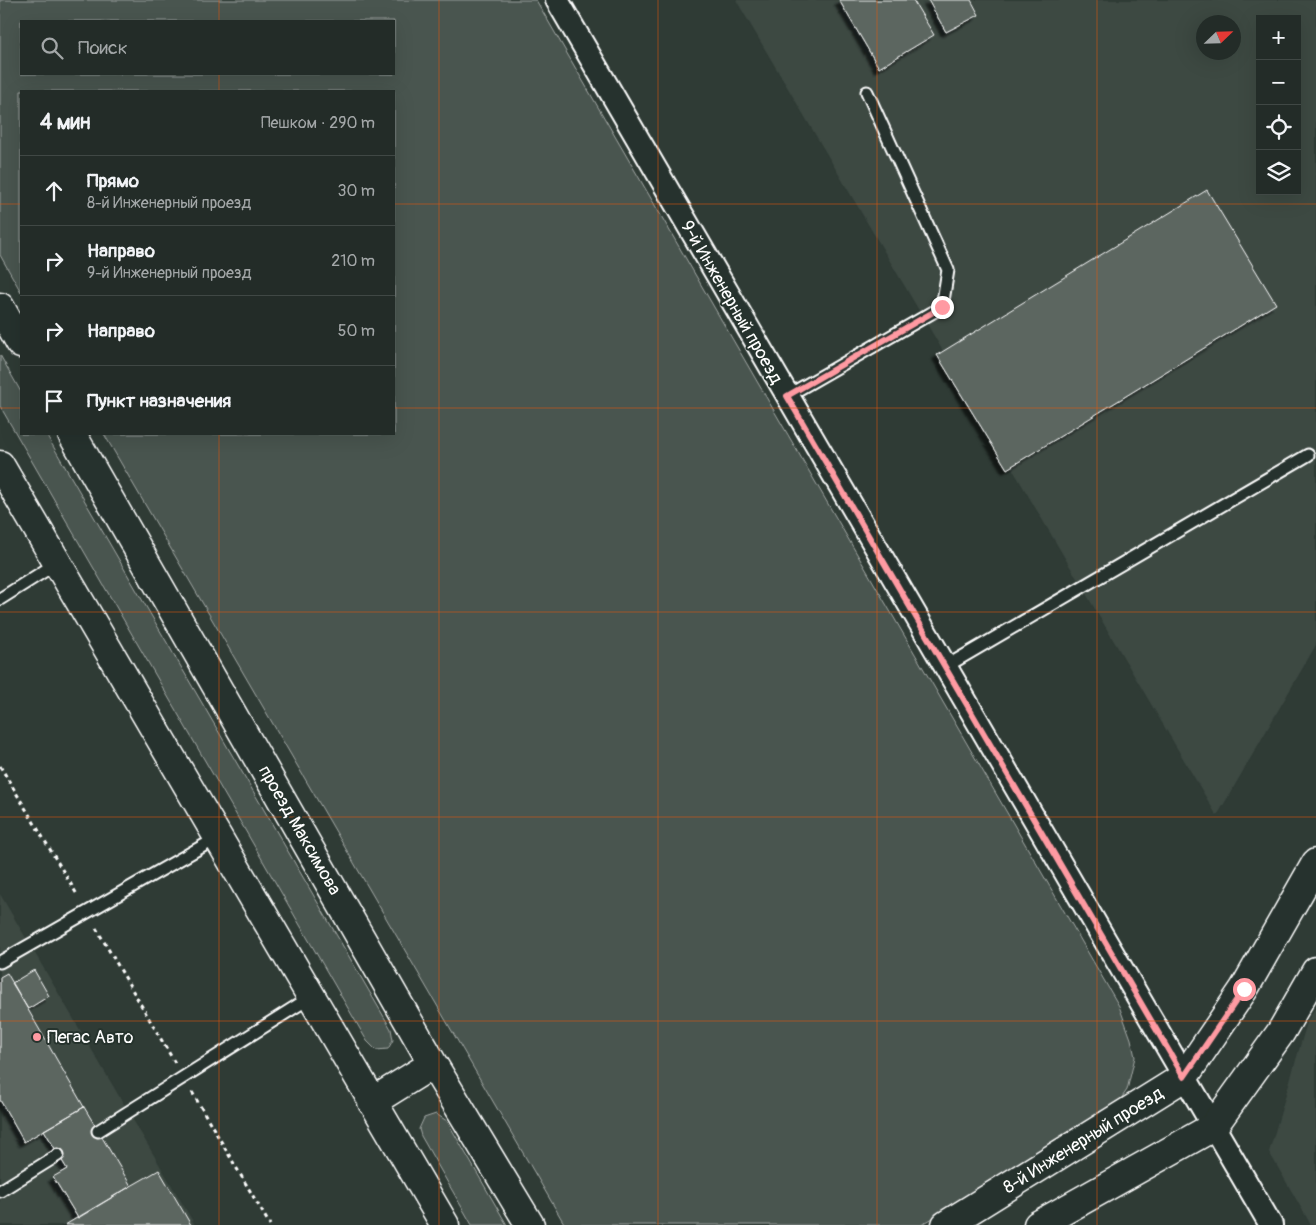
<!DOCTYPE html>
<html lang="ru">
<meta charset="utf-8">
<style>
body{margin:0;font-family:Pangolin,sans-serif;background:#2b3430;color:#f1f3f6}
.controls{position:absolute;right:15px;top:15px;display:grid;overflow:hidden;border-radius:0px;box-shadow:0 5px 20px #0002}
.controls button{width:45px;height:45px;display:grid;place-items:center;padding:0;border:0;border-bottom:1px solid #404845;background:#232c28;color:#f1f3f6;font:25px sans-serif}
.compass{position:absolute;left:1196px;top:15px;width:45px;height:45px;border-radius:50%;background:#232c28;box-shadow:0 5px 20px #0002;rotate:67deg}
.stop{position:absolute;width:15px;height:15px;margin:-11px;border:4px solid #ff9aa2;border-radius:50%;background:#fff}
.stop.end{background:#ff9aa2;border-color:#fff;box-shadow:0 1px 5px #0008}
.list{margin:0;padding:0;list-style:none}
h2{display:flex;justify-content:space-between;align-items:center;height:65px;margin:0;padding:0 20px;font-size:21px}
h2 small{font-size:16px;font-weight:400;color:#a3a7a8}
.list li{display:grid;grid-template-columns:32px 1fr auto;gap:15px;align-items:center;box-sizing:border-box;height:70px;padding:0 20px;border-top:1px solid #404845}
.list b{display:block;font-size:19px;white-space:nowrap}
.list p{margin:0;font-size:16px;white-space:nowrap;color:#a3a7a8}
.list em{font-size:16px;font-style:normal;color:#a3a7a8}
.icon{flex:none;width:28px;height:28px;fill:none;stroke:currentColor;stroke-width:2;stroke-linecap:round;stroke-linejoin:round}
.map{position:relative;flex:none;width:1316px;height:1225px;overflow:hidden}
.search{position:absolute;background:#232c28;box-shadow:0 5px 20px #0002;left:20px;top:20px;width:375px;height:55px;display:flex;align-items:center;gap:12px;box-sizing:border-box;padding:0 18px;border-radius:0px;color:#a3a7a8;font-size:19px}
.panel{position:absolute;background:#232c28;box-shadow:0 5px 20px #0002;left:20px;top:90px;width:375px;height:345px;border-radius:0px}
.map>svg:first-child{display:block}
</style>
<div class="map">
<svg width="1316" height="1225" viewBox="0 0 1316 1225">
<defs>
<filter id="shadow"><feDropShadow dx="-4.5" dy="4.5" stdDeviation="1" flood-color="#0009"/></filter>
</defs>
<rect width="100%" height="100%" fill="#2f3b35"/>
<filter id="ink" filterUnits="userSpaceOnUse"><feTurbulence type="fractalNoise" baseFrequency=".02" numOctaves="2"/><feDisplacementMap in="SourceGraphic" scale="10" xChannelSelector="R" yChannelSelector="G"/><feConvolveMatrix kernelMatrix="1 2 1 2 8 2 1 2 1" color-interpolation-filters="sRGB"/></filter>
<g filter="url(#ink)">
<!-- built -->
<path fill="#3c4842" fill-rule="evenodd" d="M736 0H1316V645L1217 816ZM1260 19H1297V191H1260ZM1204 22H1234V52H1204Z
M0 894 195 1225H0Z
M1316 1007V1225H1311L1269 1152 1308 1019Z"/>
<!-- green -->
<path fill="#4a544f" stroke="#a4aaa7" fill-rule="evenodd" d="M0 0H536L1119 1006 1131 1039 1135 1057 1127 1090 1114 1109 1087 1128 921 1225H565L104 434H394V91H21V292L0 255ZM21 21H394V74H21Z
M0 355 21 392V434H46L391 1029 393 1040 388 1049 376 1050 367 1041 0 406Z
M436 1114 447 1121 507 1225H472L421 1136 419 1129 424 1118Z"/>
<!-- building -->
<path fill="#5b6661" stroke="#fff" filter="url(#shadow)" d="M839 0H913L934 35 879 68Z
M928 0H971L979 15 946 32Z
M1207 190 1276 304 1007 469 937 355Z
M34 970 49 996 28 1009 12 983Z
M7 973 84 1107 24 1142 0 1100V977Z
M84 1107 131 1186 78 1218 53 1177 67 1169 44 1130Z
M159 1170 191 1225H65L131 1186Z"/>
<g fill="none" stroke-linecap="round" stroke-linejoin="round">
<!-- service casing -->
<g stroke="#fff" stroke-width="15">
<path id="service" d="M787 396 942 307 948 270 867 92
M0 599 57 563
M945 667 1308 455
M0 962 217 838
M98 1131 311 997
M0 1191 58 1155"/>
</g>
<!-- minor casing -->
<g stroke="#fff" stroke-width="26">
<path id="minor" d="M557 0 1271 1225"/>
</g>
<!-- tertiary casing -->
<g stroke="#fff" stroke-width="31">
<path id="tertiary" d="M946 1225 1184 1077 1244 989 1316 863
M1038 1225 1213 1127 1281 1032 1316 971"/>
</g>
<!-- secondary casing -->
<g stroke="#fff" stroke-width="31">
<path id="secondary" d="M0 307 21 344
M72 434 433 1064 530 1225
M0 465 445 1225
M372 1102 433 1064"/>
</g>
<!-- path -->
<path stroke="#fff" stroke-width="3" stroke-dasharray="4 4" stroke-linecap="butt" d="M0 766 78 896
M96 928 175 1063
M192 1092 270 1225"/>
<!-- service -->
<use href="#service" stroke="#26332d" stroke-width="11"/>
<!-- minor -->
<use href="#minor" stroke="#26332d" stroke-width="22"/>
<!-- tertiary -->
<use href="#tertiary" stroke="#26332d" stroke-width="28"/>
<!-- secondary -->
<use href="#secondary" stroke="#26332d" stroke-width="28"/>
</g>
</g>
<g fill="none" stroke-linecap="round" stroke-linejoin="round" filter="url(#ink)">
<!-- route -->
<path stroke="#ff9aa2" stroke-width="6" d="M942 307 787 396 1184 1077 1244 989"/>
</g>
<!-- grid -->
<path fill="none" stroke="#e8590c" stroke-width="1" stroke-opacity="0.55" d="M219 0V21M439 0V1225M658 0V1225M877 0V1225M1097 0V1225M219 74V91M0 204H21M394 204H1316M0 408H21M394 408H1316M219 434V1225M0 612H1316M0 817H1316M0 1021H1316"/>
<!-- markers -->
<circle fill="#ff9aa2" stroke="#26332d" stroke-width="2" cx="37" cy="1037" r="5"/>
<g text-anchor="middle" stroke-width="4" stroke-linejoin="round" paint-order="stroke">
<!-- street labels -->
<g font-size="18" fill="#fff" stroke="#26332d">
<text transform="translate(732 302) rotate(60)" y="6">9-й Инженерный проезд</text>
<text transform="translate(300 830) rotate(60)" y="6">проезд Максимова</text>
<text transform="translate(1083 1140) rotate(-32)" y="6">8-й Инженерный проезд</text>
</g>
<!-- poi labels -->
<g font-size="18" fill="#fff" stroke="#26332d" text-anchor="start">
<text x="47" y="1043">Пегас Авто</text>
</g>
</g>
</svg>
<div class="controls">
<button>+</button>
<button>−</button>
<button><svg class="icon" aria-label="locate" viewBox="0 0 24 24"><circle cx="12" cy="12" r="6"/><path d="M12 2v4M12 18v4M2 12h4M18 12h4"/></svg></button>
<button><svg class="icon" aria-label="layers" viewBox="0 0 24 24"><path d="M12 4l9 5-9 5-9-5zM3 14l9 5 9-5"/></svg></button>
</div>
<svg class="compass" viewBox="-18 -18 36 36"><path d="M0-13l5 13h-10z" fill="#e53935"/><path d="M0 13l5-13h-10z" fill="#a3a7a8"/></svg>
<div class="stop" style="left:1244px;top:989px"></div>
<div class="stop end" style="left:942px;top:307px"></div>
<div class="search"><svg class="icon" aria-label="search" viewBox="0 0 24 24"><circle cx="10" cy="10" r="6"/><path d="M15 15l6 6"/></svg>Поиск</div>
<section class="panel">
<h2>4 мин<small>Пешком · 290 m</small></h2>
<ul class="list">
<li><svg class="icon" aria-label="ahead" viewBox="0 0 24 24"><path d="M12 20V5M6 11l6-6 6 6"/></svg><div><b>Прямо</b><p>8-й Инженерный проезд</p></div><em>30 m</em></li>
<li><svg class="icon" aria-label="right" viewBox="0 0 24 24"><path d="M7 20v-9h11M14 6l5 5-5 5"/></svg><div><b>Направо</b><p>9-й Инженерный проезд</p></div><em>210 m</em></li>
<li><svg class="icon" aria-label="right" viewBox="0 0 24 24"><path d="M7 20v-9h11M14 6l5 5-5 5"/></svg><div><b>Направо</b></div><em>50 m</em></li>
<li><svg class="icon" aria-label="arrive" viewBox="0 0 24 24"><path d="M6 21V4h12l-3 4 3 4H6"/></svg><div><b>Пункт назначения</b></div></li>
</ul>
</section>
</div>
